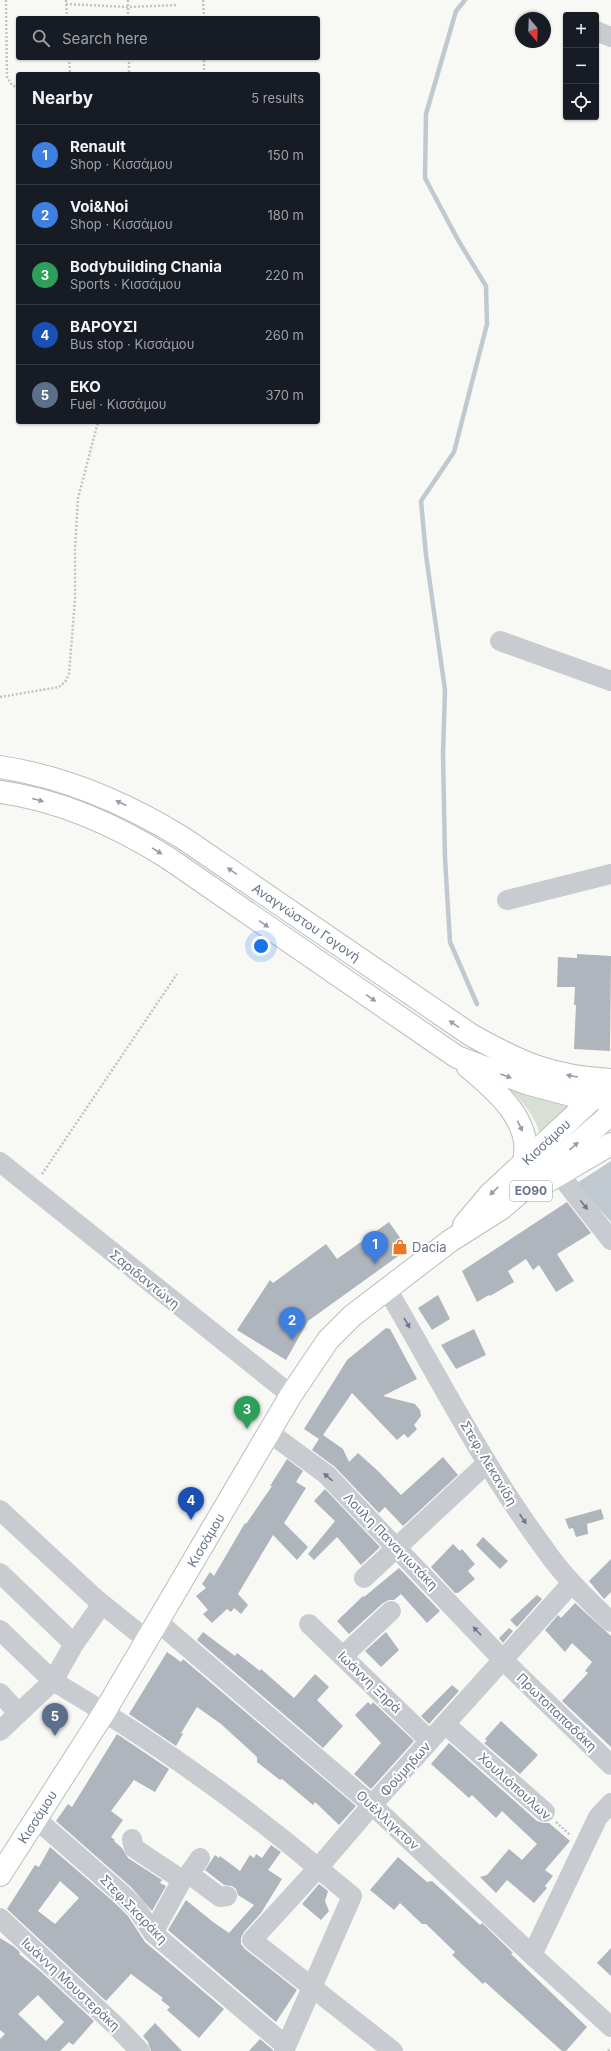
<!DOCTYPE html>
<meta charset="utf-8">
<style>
body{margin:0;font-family:Inter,sans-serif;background:#20242c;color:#f1f3f6}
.controls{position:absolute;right:12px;top:12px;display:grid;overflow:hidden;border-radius:4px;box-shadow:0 1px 3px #0004}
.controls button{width:36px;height:36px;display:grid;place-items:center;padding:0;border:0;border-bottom:1px solid #363941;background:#171b24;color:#f1f3f6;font:20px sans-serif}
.compass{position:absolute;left:515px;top:12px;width:36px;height:36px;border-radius:50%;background:#171b24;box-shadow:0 1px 3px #0004;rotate:161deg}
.you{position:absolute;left:261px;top:946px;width:14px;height:14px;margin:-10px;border:3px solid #fff;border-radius:50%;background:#1a73e8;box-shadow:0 0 0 6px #1a73e833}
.badge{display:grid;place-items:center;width:26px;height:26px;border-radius:50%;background:#eb7623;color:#fff;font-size:13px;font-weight:700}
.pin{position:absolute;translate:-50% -33px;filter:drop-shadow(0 1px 2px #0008)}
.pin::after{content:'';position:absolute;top:21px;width:14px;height:12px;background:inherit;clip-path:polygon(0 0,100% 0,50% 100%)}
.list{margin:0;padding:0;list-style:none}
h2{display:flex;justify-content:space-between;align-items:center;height:52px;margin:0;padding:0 16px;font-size:17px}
h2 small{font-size:13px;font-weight:400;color:#9ea1a6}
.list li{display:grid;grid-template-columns:26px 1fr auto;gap:12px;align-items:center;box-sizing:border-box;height:60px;padding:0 16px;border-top:1px solid #363941}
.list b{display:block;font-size:15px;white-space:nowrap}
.list p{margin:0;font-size:13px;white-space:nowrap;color:#9ea1a6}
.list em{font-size:13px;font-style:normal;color:#9ea1a6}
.icon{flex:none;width:22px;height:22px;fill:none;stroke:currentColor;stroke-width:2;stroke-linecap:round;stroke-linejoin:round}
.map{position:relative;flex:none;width:611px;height:2051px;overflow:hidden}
.search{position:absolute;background:#171b24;box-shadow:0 1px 3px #0004;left:16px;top:16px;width:304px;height:44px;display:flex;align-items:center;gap:10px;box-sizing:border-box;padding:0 14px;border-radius:4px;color:#9ea1a6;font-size:15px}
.panel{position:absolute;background:#171b24;box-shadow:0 1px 3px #0004;left:16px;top:72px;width:304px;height:352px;border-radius:4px}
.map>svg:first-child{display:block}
</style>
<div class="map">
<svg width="611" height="2051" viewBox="0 0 611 2051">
<rect width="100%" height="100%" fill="#f8f8f5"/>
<!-- green -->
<path fill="#d8e0d6" d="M510 1085 572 1108 541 1137C535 1116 524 1103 508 1088Z"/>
<!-- water -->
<path fill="#c1c9d0" d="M611 1161V1222L577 1183Z"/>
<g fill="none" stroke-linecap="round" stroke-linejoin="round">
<!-- stream -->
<path stroke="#c1c9d0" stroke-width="4.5" d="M465 0 456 11 426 114 425 178 458 240 486 286 487 324 454 452 421 501 426 555 445 690 443 753 445 858 450 942 477 1004"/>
</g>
<!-- building -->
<path fill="#afb5bd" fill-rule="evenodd" d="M577 954 611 956 610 1051 574 1049 576 1005H574L575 987H557L558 957 577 958Z
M567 1202 591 1233 557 1254 574 1281 556 1292 539 1265 533 1270 526 1259 508 1271 514 1282 490 1296 489 1295 477 1302 462 1271Z
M389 1222 408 1249 308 1321 286 1360 237 1330 270 1280 273 1283 326 1244 337 1259Z
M438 1295 450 1319 432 1330 418 1308Z
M386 1328 390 1329 417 1379 383 1396 415 1404 420 1410 421 1416 414 1425 417 1429 408 1438 404 1434 397 1440 352 1393 323 1435 343 1449 349 1462 358 1453 378 1471 401 1495 443 1457 458 1475 403 1526 385 1507 379 1513 335 1467 312 1450 319 1439 304 1429 347 1360Z
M474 1329 486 1355 456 1369 441 1345Z
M287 1459 303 1471 296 1482 306 1488 284 1523 308 1547 297 1560 273 1535 238 1594 248 1605 241 1614 234 1608 231 1612 227 1609 212 1623 203 1614 208 1610 196 1596 206 1588 202 1584 210 1572 214 1576 245 1523 246 1524 272 1486H270Z
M325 1489 380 1547 361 1565 337 1537 314 1560 308 1554 335 1521 314 1501Z
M601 1509 604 1519 587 1524 588 1534 576 1537 573 1528 569 1529 565 1519Z
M483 1537 508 1561 500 1569 476 1545Z
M453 1544 460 1551 462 1549 475 1564 468 1571 475 1579 458 1593H455L431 1567Z
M611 1559V1592L604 1599 589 1581Z
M399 1568 440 1611 427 1623 401 1594 394 1600H389L383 1603 349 1634 337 1621 363 1596 364 1597Z
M537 1595 542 1599 517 1627 510 1620Z
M575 1603 611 1636V1747L562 1701 588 1673 585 1671 592 1662 572 1643 565 1652 545 1630 558 1615 561 1618Z
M509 1628 513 1631 503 1643 499 1638Z
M203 1632 235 1656 237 1653 260 1671 261 1669 294 1698 315 1674 329 1687 317 1700 343 1726 323 1748 197 1640Z
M386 1632 399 1650 381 1667 365 1651Z
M167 1652 181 1662 183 1659 356 1806 339 1825 315 1802 313 1805 282 1779 280 1780 257 1762V1757L221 1724 197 1707 181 1733 183 1734 176 1746 129 1714Z
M452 1685 459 1691 429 1724 421 1716Z
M368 1702 371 1705 373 1702 414 1741 371 1789 354 1774 381 1743 355 1715Z
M501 1721 538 1755 520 1774 484 1743 487 1741 485 1739Z
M117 1734 169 1769 155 1792 134 1780 111 1811 123 1820 111 1837 115 1840 114 1841 122 1848 128 1858 162 1880 160 1883 166 1886 152 1911 131 1887 56 1821 68 1804 72 1807Z
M449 1743 537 1821 543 1823H549L570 1841 545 1870 553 1876 545 1886 547 1888 534 1903 507 1880 496 1893 480 1877 487 1875 509 1849 522 1860 537 1844 502 1811 496 1818 472 1795 469 1798 431 1764Z
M271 1845 281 1852 268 1870 282 1879 261 1913 244 1932 241 1938V1944L245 1949 297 1990 276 2022 168 1930 186 1900 213 1922 229 1933 254 1905 238 1895 236 1889 232 1886 224 1885 205 1870 215 1855 219 1858 220 1856 240 1871 250 1855 254 1858 256 1854 262 1858Z
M50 1847 115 1903 128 1916 145 1942 224 2009 199 2038 167 2010 170 2007 161 2000 163 1998 131 1974 106 2001 7 1909 35 1865 39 1867ZM60 1881 79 1898 55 1924 38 1911Z
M398 1857 427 1882 432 1881 480 1925 482 1923 513 1953 511 1954 587 2027 566 2051H562L485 1982 483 1984 452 1955 455 1952 426 1924H422L400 1903 394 1910 370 1890Z
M319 1884 328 1891 325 1901 329 1911 321 1920 302 1904Z
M0 1938 13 1946 20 1952 19 1954 39 1970 94 2021 73 2045 69 2042 60 2051H0V2039L5 2034 0 2030ZM38 1995 64 2022 46 2041 18 2014Z
M611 1948V1976L597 1963Z
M155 2023 182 2051H151L148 2042 143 2036Z
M260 2039 273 2050V2051H249Z"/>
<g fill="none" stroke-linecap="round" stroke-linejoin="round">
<!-- major casing -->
<g stroke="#b9bcc1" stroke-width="24">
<g id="major">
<path id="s1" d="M0 767C67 777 126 803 183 838L471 1035C521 1063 552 1077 611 1080"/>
<path d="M0 792C60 800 117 826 168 858L457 1057 526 1083 571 1095 611 1100"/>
<path d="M468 1067C496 1090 536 1124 523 1164"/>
<path d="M548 1181 611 1144"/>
<path id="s2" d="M464 1225 490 1194 601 1091"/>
<path id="s3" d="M0 1875 105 1711 291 1395 328 1340 352 1316 450 1241 502 1208 611 1114"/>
</g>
</g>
<!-- path -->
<path stroke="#c2c3c6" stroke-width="2.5" stroke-dasharray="2 2" stroke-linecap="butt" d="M6 0 7 77 12 85 18 88
M66 0 67 18
M128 0V18
M203 0 204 18
M66 4 128 7 178 5
M69 58 70 74
M129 58V74
M204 74V58
M0 697 59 687 65 682 69 674 75 599V548L78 498 98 422
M42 1174 177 974
M556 1822 570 1835
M608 2051 611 2048"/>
<!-- minor -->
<path stroke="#c8cbcf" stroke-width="20" d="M596 31 611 37
M500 641 611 681
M507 900 611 874
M0 1162 291 1395
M560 1175 611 1240
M387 1289C438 1376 484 1467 544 1548 563 1576 587 1599 611 1622
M270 1433 327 1475 503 1660 611 1765
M0 1510 96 1599 147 1640
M0 1573 74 1644
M364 1578 487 1463
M158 1622 372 1805 532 1955 611 2027
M309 1624 430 1741
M0 1630 53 1681 74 1644 102 1604
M343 1656 391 1611
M0 1693 18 1713
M445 1724 545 1812
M0 1731 53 1681C146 1736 235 1798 318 1868L252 1940 393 2051
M36 1819 123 1895 137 1909 153 1933 286 2046
M132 1839 134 1848 182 1880
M187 1877 200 1858
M0 1918 115 2025 140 2051
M153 1933 182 1880 187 1877H193L220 1897 227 1896
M532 1955 598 1817 611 1803
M284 2051 352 1896 318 1868 372 1805 572 1583"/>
<!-- major -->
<use href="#major" stroke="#fff" stroke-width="22"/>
</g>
<!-- one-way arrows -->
<defs><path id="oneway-solid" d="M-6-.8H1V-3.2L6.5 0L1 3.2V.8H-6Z"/></defs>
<g fill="#949dac">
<use href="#oneway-solid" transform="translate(38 800) rotate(15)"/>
<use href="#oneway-solid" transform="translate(121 803) rotate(-155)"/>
<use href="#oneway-solid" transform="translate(157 851) rotate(32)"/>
<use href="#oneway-solid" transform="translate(232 871) rotate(-146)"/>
<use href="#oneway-solid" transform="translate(264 924) rotate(35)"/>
<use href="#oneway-solid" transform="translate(371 998) rotate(35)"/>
<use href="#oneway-solid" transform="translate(454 1024) rotate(-146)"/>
<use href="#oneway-solid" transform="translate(506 1076) rotate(20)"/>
<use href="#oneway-solid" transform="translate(572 1076) rotate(-170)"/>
<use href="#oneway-solid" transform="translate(520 1126) rotate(65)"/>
<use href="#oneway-solid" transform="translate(574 1146) rotate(-41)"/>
<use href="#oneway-solid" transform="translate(494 1191) rotate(137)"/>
</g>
<g fill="#6b778c">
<use href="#oneway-solid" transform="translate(584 1205) rotate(52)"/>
<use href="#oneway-solid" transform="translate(407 1323) rotate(60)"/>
<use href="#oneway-solid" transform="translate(328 1477) rotate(-139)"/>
<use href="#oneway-solid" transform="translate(523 1519) rotate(56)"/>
<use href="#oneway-solid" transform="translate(477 1631) rotate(-134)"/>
</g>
<!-- icons -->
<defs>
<g id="shop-bare" transform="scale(1.2)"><path d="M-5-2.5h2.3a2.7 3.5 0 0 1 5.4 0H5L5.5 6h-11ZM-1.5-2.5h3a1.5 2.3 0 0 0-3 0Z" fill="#eb7623" stroke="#fff" stroke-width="2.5" paint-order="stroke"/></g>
</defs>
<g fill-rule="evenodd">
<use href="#shop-bare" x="400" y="1247"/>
</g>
<g text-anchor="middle" stroke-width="4" stroke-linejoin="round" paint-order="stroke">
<!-- shield labels -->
<rect fill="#fff" stroke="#949dac" stroke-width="1" x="510" y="1181" width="42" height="20" rx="3"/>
<g font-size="12" font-weight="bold" fill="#667388">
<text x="531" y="1195">ΕΟ90</text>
</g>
<!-- street labels -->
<g font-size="13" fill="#667388" stroke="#fff">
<text dy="5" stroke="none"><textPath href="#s1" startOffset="347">Αναγνώστου Γογονή</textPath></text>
<text dy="5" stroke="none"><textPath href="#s2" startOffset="117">Κισσάμου</textPath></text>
<text transform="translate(145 1279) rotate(39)" y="5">Σαριδαντώνη</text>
<text transform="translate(489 1463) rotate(59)" y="5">Στεφ. Λεκανίδη</text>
<text dy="5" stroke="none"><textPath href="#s3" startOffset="393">Κισσάμου</textPath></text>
<text transform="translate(391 1541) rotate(46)" y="5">Λουλη Παναγιωτάκη</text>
<text transform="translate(370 1682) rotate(44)" y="5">Ιωάννη Ξηρά</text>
<text transform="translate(557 1712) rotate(44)" y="5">Πρωτοπαπαδάκη</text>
<text transform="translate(405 1769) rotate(-48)" y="5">Φούμηδων</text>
<text transform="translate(515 1786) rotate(42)" y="5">Χουλιόπουλων</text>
<text dy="5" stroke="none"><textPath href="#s3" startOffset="69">Κισσάμου</textPath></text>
<text transform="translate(388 1820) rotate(43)" y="5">Ουέλλιγκτον</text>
<text transform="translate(134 1909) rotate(46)" y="5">Στεφ.Σκαράκη</text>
<text transform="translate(71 1984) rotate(43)" y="5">Ιωάννη Μουστεράκη</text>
</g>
<!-- poi labels -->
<g font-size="13" fill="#667388" stroke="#fff" text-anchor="start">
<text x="412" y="1252">Dacia</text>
</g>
</g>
</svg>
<div class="controls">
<button>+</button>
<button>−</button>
<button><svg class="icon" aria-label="locate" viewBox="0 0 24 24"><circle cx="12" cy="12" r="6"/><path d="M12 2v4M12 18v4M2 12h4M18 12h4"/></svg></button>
</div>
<svg class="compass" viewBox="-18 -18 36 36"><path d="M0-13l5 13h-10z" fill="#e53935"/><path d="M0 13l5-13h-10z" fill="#9ea1a6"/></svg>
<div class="you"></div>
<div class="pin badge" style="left:375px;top:1264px;background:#3f7fe0">1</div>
<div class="pin badge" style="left:292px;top:1340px;background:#3f7fe0">2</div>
<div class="pin badge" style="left:247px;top:1429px;background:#2e9e5b">3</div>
<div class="pin badge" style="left:191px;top:1520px;background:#1a4fb4">4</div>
<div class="pin badge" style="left:55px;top:1736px;background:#5c6f8a">5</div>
<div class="search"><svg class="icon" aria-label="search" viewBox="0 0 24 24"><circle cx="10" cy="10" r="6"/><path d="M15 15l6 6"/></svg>Search here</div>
<section class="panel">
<h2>Nearby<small>5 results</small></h2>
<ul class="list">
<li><span class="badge" style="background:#3f7fe0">1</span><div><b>Renault</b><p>Shop · Κισσάμου</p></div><em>150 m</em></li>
<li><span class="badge" style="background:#3f7fe0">2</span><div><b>Voi&amp;Noi</b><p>Shop · Κισσάμου</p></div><em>180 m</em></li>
<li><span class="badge" style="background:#2e9e5b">3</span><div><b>Bodybuilding Chania</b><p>Sports · Κισσάμου</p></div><em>220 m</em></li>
<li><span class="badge" style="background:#1a4fb4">4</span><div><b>ΒΑΡΟΥΣΙ</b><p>Bus stop · Κισσάμου</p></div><em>260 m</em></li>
<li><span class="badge" style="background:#5c6f8a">5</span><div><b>EKO</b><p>Fuel · Κισσάμου</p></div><em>370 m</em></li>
</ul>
</section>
</div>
